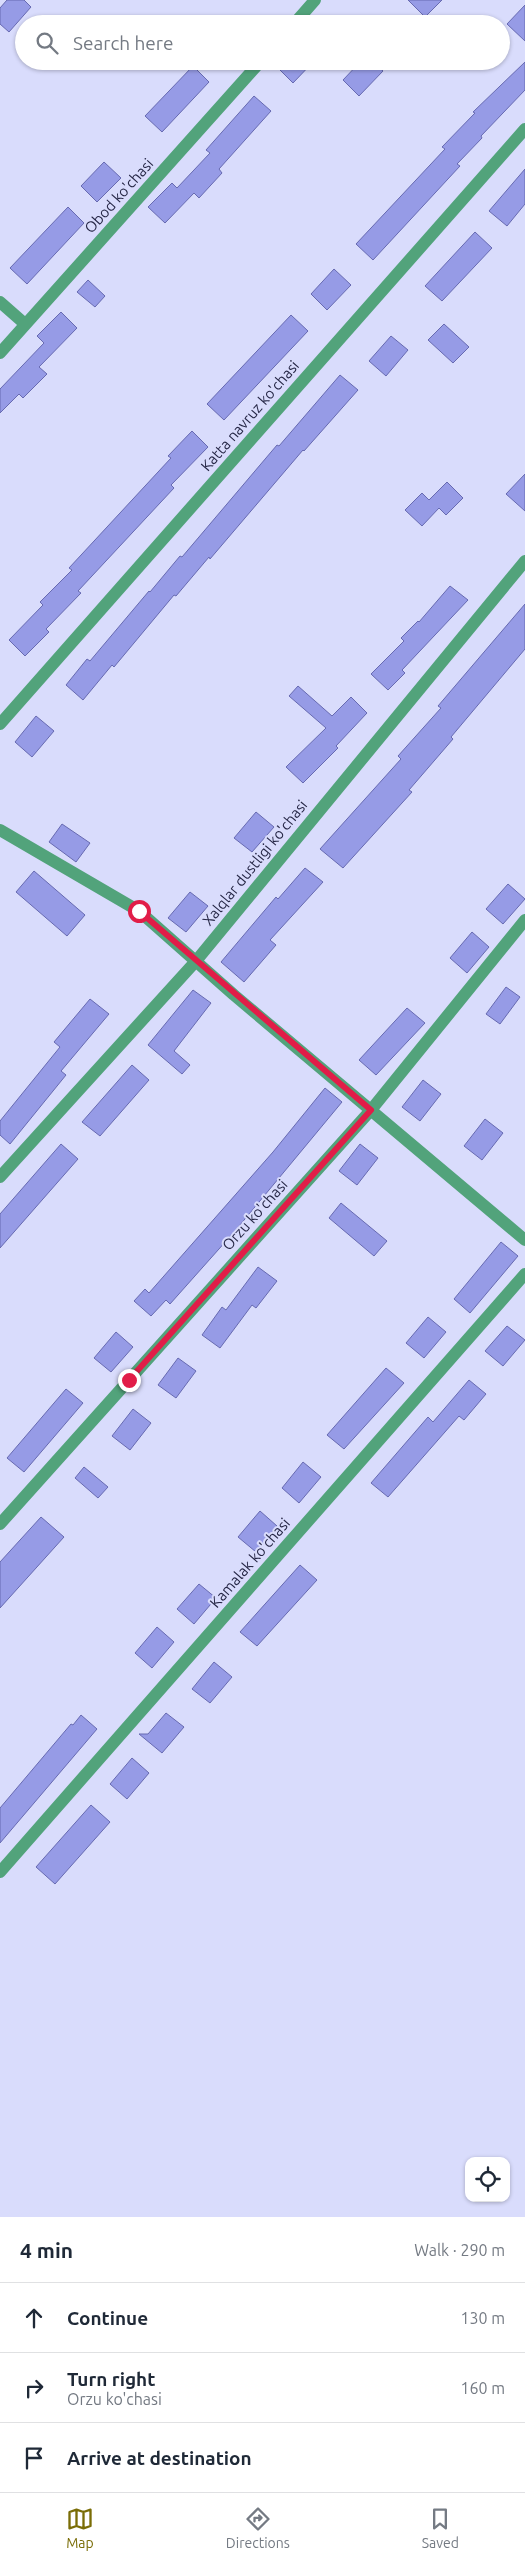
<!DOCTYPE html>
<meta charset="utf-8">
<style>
body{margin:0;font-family:Ubuntu,sans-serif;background:#f2f2f3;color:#1f2937}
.controls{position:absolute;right:15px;bottom:15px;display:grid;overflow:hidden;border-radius:10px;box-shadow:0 1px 4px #0004}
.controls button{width:45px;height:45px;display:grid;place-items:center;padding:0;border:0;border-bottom:1px solid #e0e1e3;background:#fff;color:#1f2937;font:25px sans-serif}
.stop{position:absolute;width:15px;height:15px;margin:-11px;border:4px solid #e11d48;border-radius:50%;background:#fff}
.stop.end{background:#e11d48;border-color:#fff;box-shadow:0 1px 5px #0008}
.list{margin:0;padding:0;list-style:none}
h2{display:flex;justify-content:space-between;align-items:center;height:65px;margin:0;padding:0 20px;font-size:21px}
h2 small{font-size:16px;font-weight:400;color:#747a83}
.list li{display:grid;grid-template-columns:32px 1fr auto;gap:15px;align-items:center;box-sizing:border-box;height:70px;padding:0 20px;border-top:1px solid #e0e1e3}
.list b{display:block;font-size:19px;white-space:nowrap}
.list p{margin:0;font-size:16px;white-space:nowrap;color:#747a83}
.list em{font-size:16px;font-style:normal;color:#747a83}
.icon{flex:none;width:28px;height:28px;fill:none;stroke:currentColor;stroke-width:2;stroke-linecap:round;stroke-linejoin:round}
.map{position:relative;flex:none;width:525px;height:2217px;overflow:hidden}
.search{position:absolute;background:#fff;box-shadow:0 1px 4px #0004;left:15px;right:15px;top:15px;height:55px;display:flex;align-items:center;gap:12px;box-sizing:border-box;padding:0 18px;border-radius:28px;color:#747a83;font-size:19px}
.sheet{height:275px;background:#fff}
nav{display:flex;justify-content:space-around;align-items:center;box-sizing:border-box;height:70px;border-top:1px solid #e0e1e3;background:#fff;font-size:14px;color:#747a83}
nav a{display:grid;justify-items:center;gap:2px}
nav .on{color:#7a6d07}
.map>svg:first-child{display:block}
</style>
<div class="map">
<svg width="525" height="2217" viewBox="0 0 525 2217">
<rect width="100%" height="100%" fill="#d9dcfc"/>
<!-- building -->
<path fill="#969be6" stroke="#676ab1" d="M7 0H24L31 7 9 32 0 24V8Z
M408 0H442L425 17Z
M525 5V41L507 24Z
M283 61H314L293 83 277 67Z
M361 61H372L383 71 359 96 343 80Z
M525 62V90L481 136 482 138 457 164 460 166 373 260 356 244 445 149 442 147 475 113 473 112Z
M193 66 209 82 162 132 145 116Z
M254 96 271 111 219 169 222 173 199 198 194 193 165 223 148 207 172 183 177 188 210 153 206 150Z
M104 162 121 178 97 202 81 186Z
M525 169V204L507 226 489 211Z
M68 207 84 223 27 284 10 268Z
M475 232 492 248 442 301 425 286Z
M334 269 351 285 327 310 311 294Z
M88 280 105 296 95 307 77 292Z
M61 312 77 328 39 367 47 374 23 398 19 394 0 413V389L44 343 37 336Z
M291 315 308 331 224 420 207 404Z
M444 324 469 347 453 363 428 340Z
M391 336 408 350 386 376 369 361Z
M340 375 358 390 304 451 303 450 210 559 209 557 176 596 174 595 114 667 112 665 83 700 66 685 87 659 90 661 149 591 150 592 180 556 182 557 277 445 279 446Z
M192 431 208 447 171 485 174 488 78 591 81 593 46 629 49 632 25 656 9 640 43 605 40 602 72 570 69 568 171 458 168 456Z
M525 474V511L506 494Z
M447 482 463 498 446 515 439 508 422 526 405 510 422 493 429 500Z
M450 586 468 600 402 670 405 673 388 690 371 674 404 641 401 638 418 621 419 622Z
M525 604V649L451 737 453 739 409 790 412 792 343 868 320 849 401 759 398 756 441 708 438 706Z
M298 686 332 716 351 697 367 713 336 746 338 748 303 783 286 767 326 728 289 696Z
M36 716 54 731 32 757 15 742Z
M256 812 274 827 252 852 234 838Z
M62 824 90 843 76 862 49 842Z
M305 868 323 882 270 940 276 945 244 982 221 962 276 897 278 899Z
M34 871 85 915 67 936 16 892Z
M508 884 525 899 503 924 486 909Z
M190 892 208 906 186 932 168 918Z
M472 932 489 947 467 973 450 958Z
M506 987 520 997 500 1024 486 1014Z
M193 990 211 1003 174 1051 190 1065 182 1074 148 1045Z
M90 999 109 1014 61 1071 66 1075 10 1144 0 1135V1121L60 1047 54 1042Z
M407 1008 425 1023 376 1075 359 1060Z
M132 1065 149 1080 100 1136 82 1122Z
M423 1080 441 1094 420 1121 402 1107Z
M325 1088 342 1102 235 1231 170 1304 166 1300 151 1316 134 1301 145 1289 149 1293 273 1152Z
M485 1119 503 1133 482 1160 464 1146Z
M61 1144 78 1159 0 1248V1214Z
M360 1144 378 1158 357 1185 339 1171Z
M341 1203 387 1241 374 1256 329 1218Z
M501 1242 518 1256 470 1313 454 1299Z
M258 1267 277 1281 256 1308 252 1305 220 1348 202 1335 222 1307 226 1310Z
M428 1317 446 1332 424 1358 406 1343Z
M507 1326 525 1340 503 1366 485 1351Z
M116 1332 133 1347 111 1372 94 1358Z
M178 1358 196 1371 176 1398 158 1385Z
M386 1368 404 1383 344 1449 327 1435Z
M469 1380 486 1394 464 1420 459 1416 388 1497 371 1483 428 1417 433 1422Z
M66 1389 83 1403 24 1472 7 1458Z
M133 1409 151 1423 130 1450 112 1436Z
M303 1462 321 1477 299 1503 282 1488Z
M84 1467 108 1487 98 1498 75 1478Z
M260 1511 277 1526 256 1552 238 1537Z
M41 1517 64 1537 0 1608V1562Z
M300 1565 317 1580 257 1646 240 1632Z
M199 1584 216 1598 194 1624 177 1609Z
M157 1627 174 1642 152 1668 135 1653Z
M214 1662 232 1677 210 1703 192 1689Z
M166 1713 184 1727 162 1753 139 1734H148Z
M81 1715 97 1729 0 1843V1808L71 1724 73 1725Z
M132 1758 149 1773 127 1799 110 1784Z
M91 1805 110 1822 55 1884 36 1867Z"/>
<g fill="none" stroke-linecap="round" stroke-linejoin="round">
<!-- minor -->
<path stroke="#52a37b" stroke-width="12" d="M294 24 315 0
M0 302 25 324
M0 353 261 61
M0 724 525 129
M0 830 139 911 234 995 525 1240
M0 1177 196 961 525 561
M0 1524 371 1110 525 920
M0 1872 525 1274"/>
</g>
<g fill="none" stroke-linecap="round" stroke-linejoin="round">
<!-- route -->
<path stroke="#e11d48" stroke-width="6" d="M129 1380 371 1110 139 911"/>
</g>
<g text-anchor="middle" stroke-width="4" stroke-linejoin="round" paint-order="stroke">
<!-- street labels -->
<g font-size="15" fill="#262746" stroke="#d9dcfc">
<text transform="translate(119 196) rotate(-48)" y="5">Obod ko'chasi</text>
<text transform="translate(250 416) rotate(-49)" y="5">Katta navruz ko'chasi</text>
<text transform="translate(255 863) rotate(-51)" y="5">Xalqlar dustligi ko'chasi</text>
<text transform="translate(255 1215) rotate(-48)" y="5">Orzu ko'chasi</text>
<text transform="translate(250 1563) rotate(-49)" y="5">Kamalak ko'chasi</text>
</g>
</g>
</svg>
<div class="controls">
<button><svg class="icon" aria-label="locate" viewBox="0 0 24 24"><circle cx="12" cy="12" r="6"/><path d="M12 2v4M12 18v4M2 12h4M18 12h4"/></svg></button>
</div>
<div class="stop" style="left:139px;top:911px"></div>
<div class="stop end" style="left:129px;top:1380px"></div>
<div class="search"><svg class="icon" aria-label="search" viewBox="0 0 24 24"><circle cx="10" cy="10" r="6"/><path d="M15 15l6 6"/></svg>Search here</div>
</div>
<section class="sheet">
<h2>4 min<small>Walk · 290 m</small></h2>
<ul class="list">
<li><svg class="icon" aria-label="ahead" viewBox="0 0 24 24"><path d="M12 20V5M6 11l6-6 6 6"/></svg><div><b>Continue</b></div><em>130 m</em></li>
<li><svg class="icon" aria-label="right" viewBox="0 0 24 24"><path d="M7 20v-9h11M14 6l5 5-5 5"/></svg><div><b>Turn right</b><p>Orzu ko'chasi</p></div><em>160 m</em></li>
<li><svg class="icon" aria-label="arrive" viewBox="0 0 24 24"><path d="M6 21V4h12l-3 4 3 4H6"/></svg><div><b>Arrive at destination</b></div></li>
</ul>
</section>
<nav>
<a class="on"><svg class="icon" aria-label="map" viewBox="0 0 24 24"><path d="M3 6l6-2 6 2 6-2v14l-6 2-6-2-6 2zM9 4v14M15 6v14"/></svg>Map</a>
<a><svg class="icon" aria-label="directions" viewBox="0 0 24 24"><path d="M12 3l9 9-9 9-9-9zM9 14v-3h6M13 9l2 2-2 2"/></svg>Directions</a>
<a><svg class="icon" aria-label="saved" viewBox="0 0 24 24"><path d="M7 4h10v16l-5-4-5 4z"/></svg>Saved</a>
</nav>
